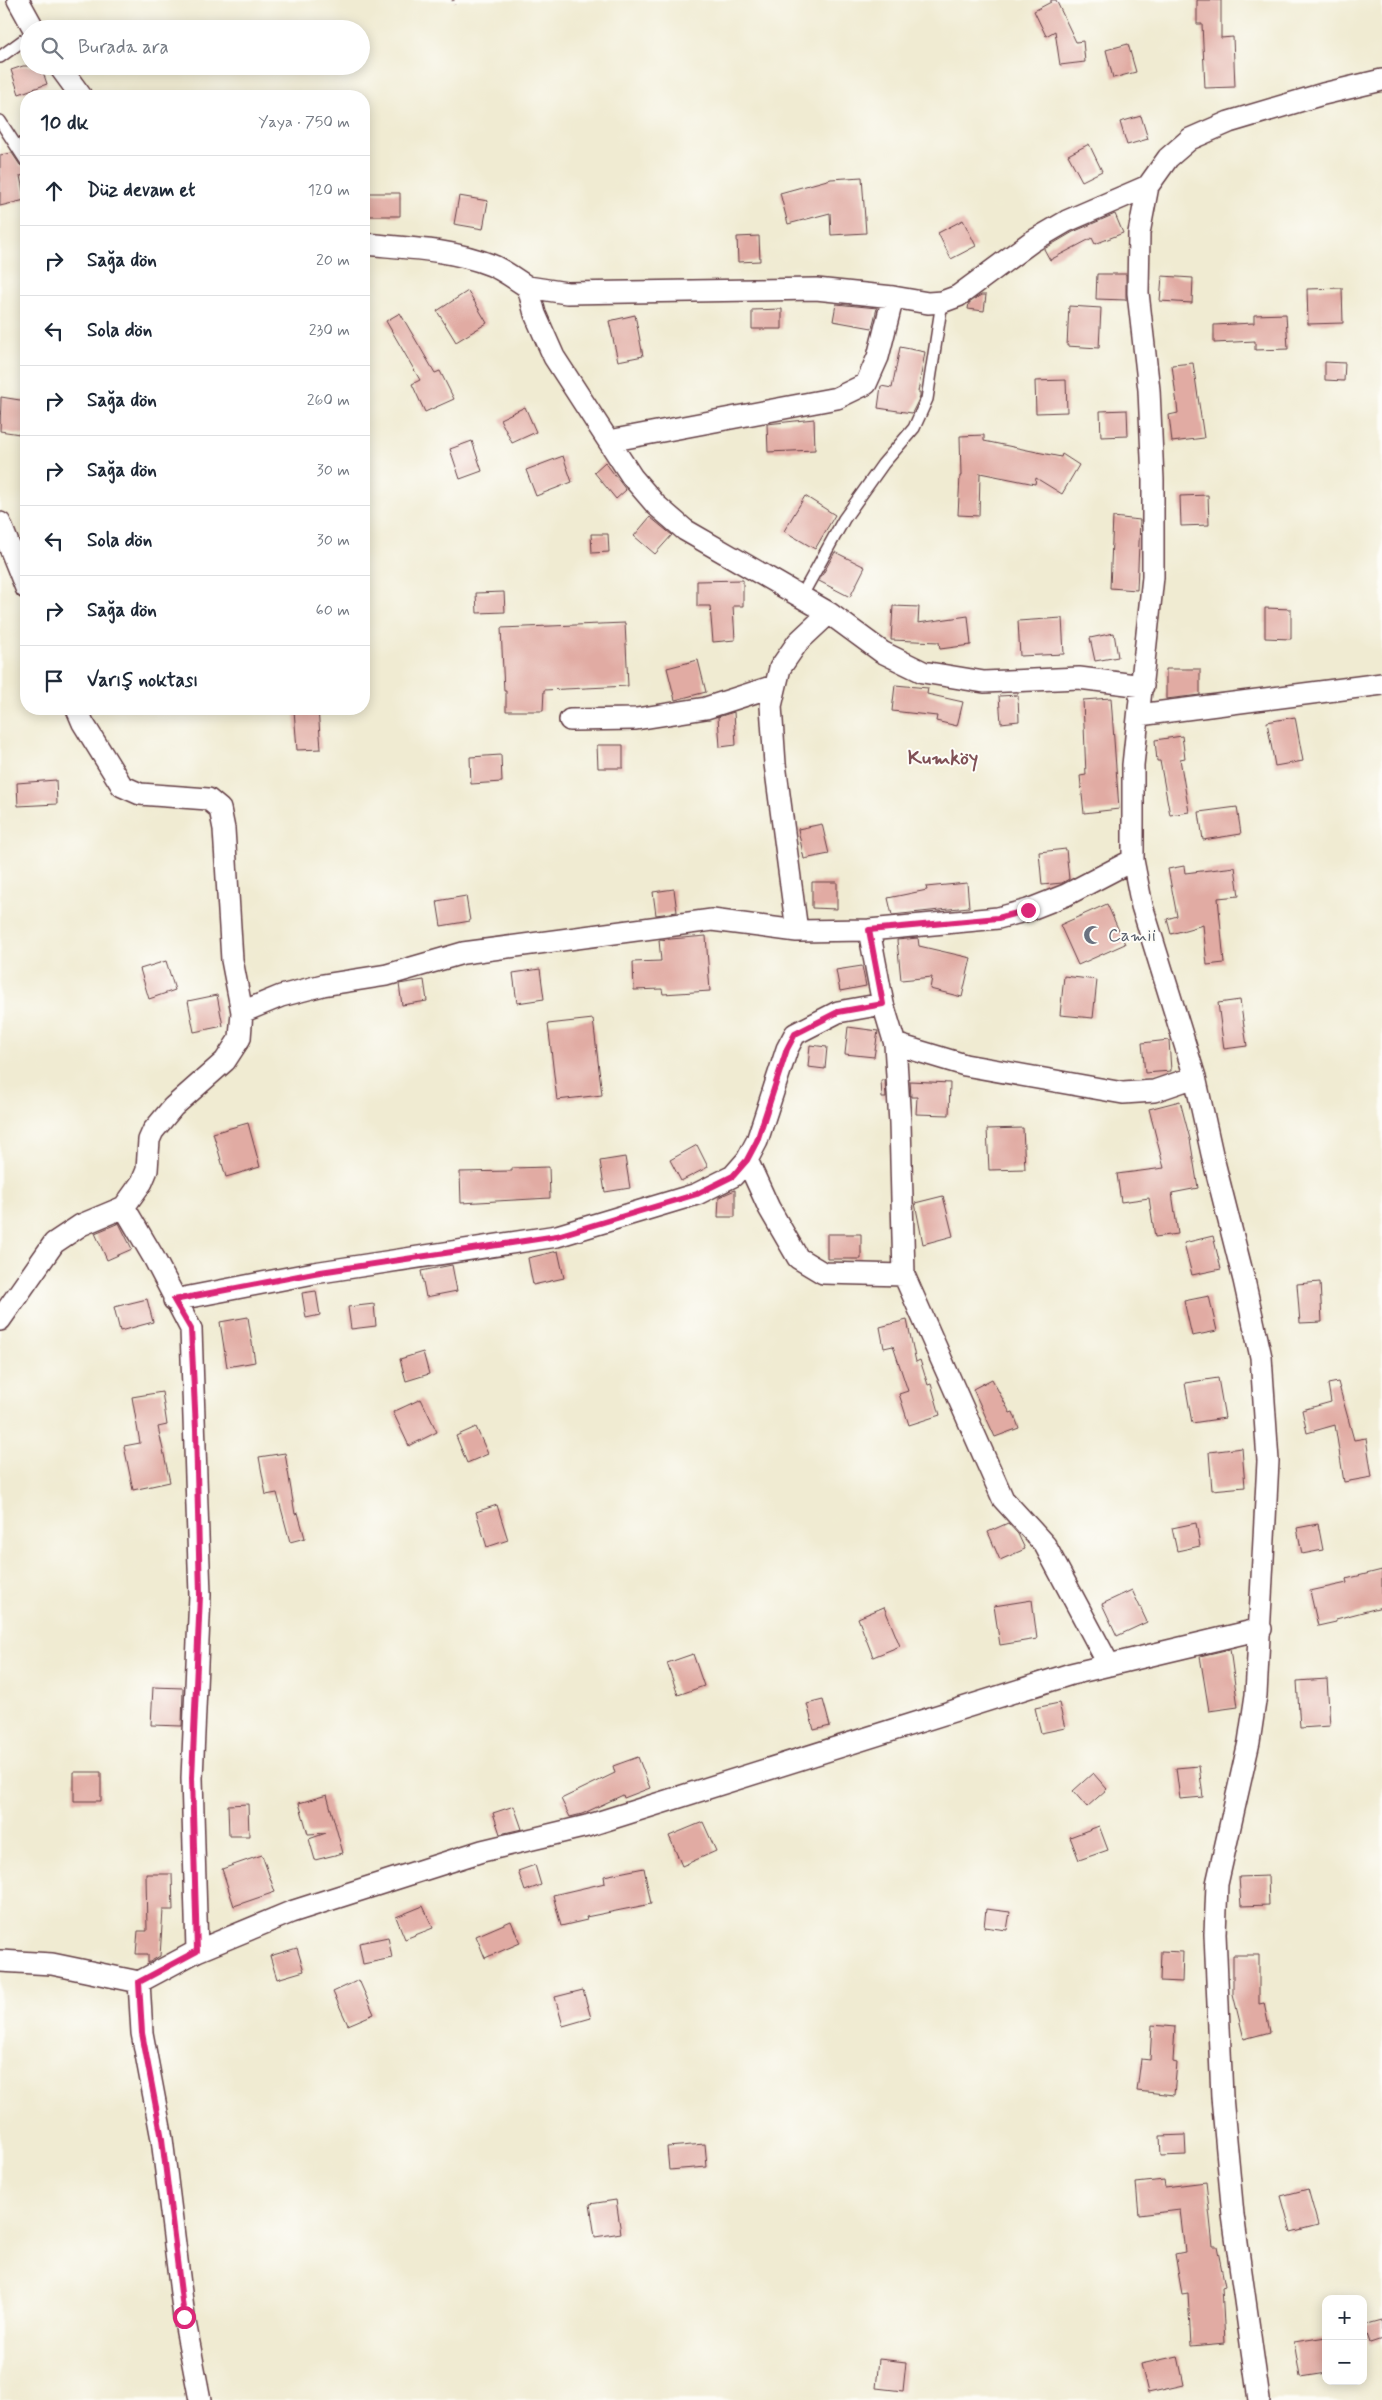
<!DOCTYPE html>
<html lang="tr">
<meta charset="utf-8">
<style>
body{margin:0;font-family:Mynerve,sans-serif;background:#f2f2f3;color:#1f2937}
.controls{position:absolute;right:15px;bottom:15px;display:grid;overflow:hidden;border-radius:10px;box-shadow:0 2px 12px #0003}
.controls button{width:45px;height:45px;display:grid;place-items:center;padding:0;border:0;border-bottom:1px solid #e0e1e3;background:#fff;color:#1f2937;font:25px sans-serif}
.stop{position:absolute;width:15px;height:15px;margin:-11px;border:4px solid #db2777;border-radius:50%;background:#fff}
.stop.end{background:#db2777;border-color:#fff;box-shadow:0 1px 5px #0008}
.list{margin:0;padding:0;list-style:none}
h2{display:flex;justify-content:space-between;align-items:center;height:65px;margin:0;padding:0 20px;font-size:21px}
h2 small{font-size:16px;font-weight:400;color:#747a83}
.list li{display:grid;grid-template-columns:32px 1fr auto;gap:15px;align-items:center;box-sizing:border-box;height:70px;padding:0 20px;border-top:1px solid #e0e1e3}
.list b{display:block;font-size:19px;white-space:nowrap}
.list em{font-size:16px;font-style:normal;color:#747a83}
.icon{flex:none;width:28px;height:28px;fill:none;stroke:currentColor;stroke-width:2;stroke-linecap:round;stroke-linejoin:round}
.map{position:relative;flex:none;width:1382px;height:2400px;overflow:hidden}
.search{position:absolute;background:#fff;box-shadow:0 2px 12px #0003;left:20px;top:20px;width:350px;height:55px;display:flex;align-items:center;gap:12px;box-sizing:border-box;padding:0 18px;border-radius:28px;color:#747a83;font-size:19px}
.panel{position:absolute;background:#fff;box-shadow:0 2px 12px #0003;left:20px;top:90px;width:350px;height:625px;border-radius:20px}
.map>svg:first-child{display:block}
</style>
<div class="map">
<svg width="1382" height="2400" viewBox="0 0 1382 2400">
<rect width="100%" height="100%" fill="#fdfcf7"/>
<filter id="ink" filterUnits="userSpaceOnUse"><feTurbulence type="fractalNoise" baseFrequency=".02" numOctaves="2"/><feDisplacementMap in="SourceGraphic" scale="10" xChannelSelector="R" yChannelSelector="G"/><feConvolveMatrix kernelMatrix="1 2 1 2 8 2 1 2 1" color-interpolation-filters="sRGB"/></filter>
<filter id="wash" filterUnits="userSpaceOnUse"><feTurbulence type="fractalNoise" baseFrequency=".0096" numOctaves="4" result="noise"/><feDisplacementMap in="SourceGraphic" scale="20" xChannelSelector="R" yChannelSelector="G"/><feGaussianBlur stdDeviation="1.12" result="paint"/><feColorMatrix in="noise" values="0 0 0 0 0 0 0 0 0 0 0 0 0 0 0 0 0 1.4 0 .05"/><feComposite in="paint" operator="in"/></filter>
<g filter="url(#wash)">
<rect width="100%" height="100%" fill="#f0ebd2"/>
<g id="blocks">
<!-- building -->
<path fill="#e1aba3" d="M1051 0H1056L1076 42 1083 41 1085 62 1060 65 1055 31 1046 36 1034 11 1051 2Z
M1197 0H1221V38L1233 37 1235 87 1205 88 1202 24H1197Z
M1128 44 1136 72 1113 78 1106 50Z
M23 66H41L47 84 19 94 11 70Z
M1141 116 1148 139 1127 145 1120 122Z
M1089 144 1102 171 1082 181 1068 155Z
M12 153 20 165 26 168V175L20 176 25 200 0 206V155Z
M862 177 866 233 831 235 830 213 788 224 780 193 831 179Z
M365 193H400V216H366Z
M459 196 488 201 483 229 454 224Z
M1115 214 1123 233 1095 244 1092 238 1050 260 1044 249 1073 232Z
M963 220 976 246 951 259 938 233Z
M759 236 760 261 738 262 737 237Z
M1097 274H1126V300L1096 299Z
M1162 276 1193 278 1192 303 1160 301Z
M1342 288 1343 323 1308 324 1307 289Z
M468 291 487 323 456 342 437 311Z
M981 295H986L984 311 968 309 969 303Z
M836 304 877 308 872 328 833 321Z
M1069 306 1101 308 1099 348 1067 346Z
M782 309V329H752V310Z
M400 313 435 373 440 371 454 399 425 412 412 384 420 380 386 321Z
M1286 314 1288 349 1255 350V341L1214 343V325L1254 323V315Z
M635 315 643 356 618 361 609 321Z
M900 347 925 352 918 392H920V397L912 413 878 408 881 386 892 388Z
M1325 362 1345 363 1344 381 1325 380Z
M1193 363 1204 438 1172 442 1169 415 1178 413 1172 365Z
M1066 380 1067 412 1036 413 1035 381Z
M1 397 26 401V435L0 431Z
M525 407 536 432 512 443 500 419Z
M1127 410 1128 436 1101 437 1100 411Z
M814 419 815 450 768 452 767 424Z
M984 435V441L1061 457 1062 454 1079 465 1062 494 1036 478 1035 484 980 473 979 516 958 515 960 476H961L960 436Z
M472 441 482 471 460 479 450 449Z
M563 456 572 482 536 496 526 470Z
M605 462 626 490 616 499 594 472Z
M1208 495 1209 525 1181 526 1180 496Z
M805 496 835 515 815 549 784 531Z
M650 517 672 535 655 554 634 536Z
M1113 517 1140 520 1137 590 1110 588Z
M591 534H608L609 552 592 553Z
M835 552 865 567 850 597 819 581Z
M743 580V606H733L735 640 713 642 710 606H697V581Z
M504 592 505 612 477 613 476 593Z
M893 606 919 607 918 623 968 616 971 645 940 649 939 642 891 640Z
M1265 608 1291 609V639L1265 638Z
M1062 618 1064 654 1020 656 1018 621Z
M625 623 628 686 544 690 543 711H506V691H504L501 628Z
M1114 633 1118 657 1095 661 1090 638Z
M698 660 706 692 675 700 667 668Z
M1166 669H1200V695L1166 699Z
M895 685 928 688 927 694 963 702 957 726 936 721 937 716 892 711Z
M1018 695 1019 721 1001 723 999 696Z
M1111 698 1119 809 1084 813 1080 776 1086 775 1083 700Z
M318 709 321 749 297 750 294 710Z
M734 712 736 745 720 747 718 717Z
M1295 717 1303 761 1275 766 1267 722Z
M1182 736 1185 758 1180 759 1189 812 1170 815 1160 761H1157L1155 740Z
M597 745H623V768H598Z
M501 755 502 782 471 784 470 757Z
M56 780 57 804 18 806 17 783Z
M1237 807 1241 834 1203 840 1199 812Z
M822 824 829 854 804 859 798 829Z
M1066 849 1069 879 1062 883 1042 885 1039 852Z
M1184 866 1185 873 1235 867 1239 896 1218 898 1224 963 1207 965 1203 925 1171 934 1167 919 1177 916 1168 869Z
M812 882H837V909L812 908Z
M967 883 969 907 892 915 888 898 927 890 926 887Z
M674 889 677 912 656 915 653 892Z
M466 896 470 921 441 926 437 901Z
M1107 904 1125 944 1078 965 1060 925Z
M706 936 710 991 663 994 662 989 634 990 633 962 661 961 659 940Z
M918 938 919 946 971 958 962 997 930 989 932 977 901 980 897 940Z
M166 961 175 990 149 999 140 969Z
M862 966 866 986 840 991 836 970Z
M540 969 544 999 517 1003 513 973Z
M1064 976 1097 980 1093 1018 1060 1015Z
M424 980 427 1001 402 1005 399 984Z
M217 995 223 1026 194 1032 188 1001Z
M1240 1000 1247 1046 1224 1049 1218 1003Z
M593 1019 602 1095 557 1100 548 1024Z
M848 1027 878 1031 874 1057 845 1054Z
M1169 1040 1171 1071 1145 1073 1142 1043Z
M810 1045 827 1047 825 1069 808 1067Z
M881 1080H885L886 1098H882Z
M910 1081 950 1083 949 1115 916 1114 917 1097H911Z
M1180 1101 1190 1139 1198 1188 1172 1193 1178 1234 1155 1237 1149 1198 1121 1202 1117 1174 1164 1168 1149 1109Z
M248 1123 260 1167 226 1177 213 1133Z
M1023 1128 1025 1169 989 1170 987 1129Z
M697 1145 708 1167 681 1181 670 1160Z
M625 1157 630 1188 605 1192 600 1161Z
M549 1167 550 1198 461 1203 460 1172 512 1171V1168Z
M735 1190V1217H718L719 1197Z
M943 1196 953 1236 923 1244 915 1203Z
M119 1223 132 1249 107 1260 95 1233Z
M827 1234H861V1259H827Z
M1213 1236 1221 1269 1192 1275 1184 1243Z
M558 1251 564 1278 533 1285 528 1258Z
M452 1265 457 1291 426 1297 421 1271Z
M1320 1282 1322 1322 1300 1323 1297 1284Z
M316 1291 320 1315 306 1318 302 1293Z
M1209 1296 1217 1331 1192 1336 1184 1301Z
M147 1299 153 1322 120 1331 114 1307Z
M374 1304 376 1326 351 1329 348 1307Z
M248 1317 255 1362 227 1367 220 1322Z
M907 1320 916 1362 920 1360 928 1385 931 1384 940 1415 909 1425 899 1394 908 1391 893 1346 884 1348 880 1327Z
M423 1352 429 1374 406 1381 400 1359Z
M1218 1378 1225 1418 1192 1423 1185 1383Z
M992 1379 1010 1413 1013 1412 1019 1428 995 1437 973 1389Z
M1338 1382 1354 1440 1366 1438 1372 1477 1344 1482 1335 1425 1307 1433 1302 1410 1331 1402 1328 1384Z
M162 1392 167 1425 158 1427 170 1482 133 1490 124 1446 140 1443 132 1397Z
M421 1399 437 1432 409 1446 393 1412Z
M476 1427 488 1454 467 1463 456 1436Z
M1242 1448 1245 1487 1212 1490 1209 1452Z
M285 1453 295 1514 298 1513 305 1538 290 1542 277 1493 266 1495 259 1457Z
M497 1505 508 1540 487 1547 476 1512Z
M1008 1523 1018 1534 1025 1549 1000 1560 988 1532Z
M1196 1523 1200 1546 1177 1551 1172 1528Z
M1318 1524 1323 1550 1302 1554 1297 1528Z
M1382 1570V1607L1336 1619V1622L1318 1626 1310 1591 1347 1583 1346 1579Z
M1132 1590 1147 1622 1117 1636 1102 1604Z
M1032 1600 1037 1639 1000 1645 994 1606Z
M884 1607 900 1646 873 1657 858 1618Z
M1230 1649 1238 1707 1209 1711 1200 1656Z
M693 1654 704 1686 678 1695 667 1663Z
M1327 1679 1330 1726 1300 1728 1297 1681Z
M153 1687 183 1688 182 1726 151 1725Z
M823 1700 830 1726 814 1730 807 1704Z
M1059 1703 1065 1728 1041 1733 1035 1708Z
M638 1757 650 1788 624 1798 623 1795 582 1814 570 1817 561 1799 615 1773 613 1766Z
M1199 1766 1203 1797 1180 1799 1176 1768Z
M74 1772H101V1801H74Z
M1093 1773 1107 1789 1087 1807 1073 1791Z
M327 1795 343 1853 315 1860 309 1839 326 1833 308 1834 299 1803Z
M248 1804 249 1836H229L228 1805Z
M514 1806 522 1829 500 1834 493 1813Z
M703 1822 716 1851 682 1866 669 1836Z
M1099 1826 1108 1850 1079 1860 1070 1837Z
M262 1855 275 1892 234 1906 222 1869Z
M535 1865 541 1885 525 1891 518 1871Z
M644 1868 651 1904 586 1917 587 1920 561 1926 553 1895 605 1883 604 1876Z
M146 1874H172L173 1910H163L160 1956 148 1963V1954H136L138 1931H147Z
M1268 1876 1269 1905 1241 1906 1239 1877Z
M423 1906 433 1928 405 1939 396 1917Z
M986 1909 1010 1912 1007 1930 984 1927Z
M511 1921 520 1943 485 1958 476 1936Z
M388 1937 392 1958 363 1964 359 1943Z
M297 1948 304 1971 277 1979 270 1956Z
M1161 1951 1183 1952 1182 1982 1160 1981Z
M1233 1955H1259V2004L1264 2003 1270 2032 1244 2039 1233 1994Z
M359 1980 374 2014 348 2025 333 1992Z
M583 1990 591 2018 563 2026 555 1997Z
M1152 2025 1175 2027 1173 2062 1177 2063 1174 2095 1137 2091 1141 2059 1150 2060Z
M1185 2135 1186 2155 1161 2156 1160 2136Z
M705 2144 707 2167 669 2170 667 2147Z
M1164 2180 1165 2187 1206 2182 1213 2246H1217L1225 2286 1222 2287 1225 2343 1191 2346 1188 2293 1182 2294 1175 2254 1185 2252 1180 2210 1139 2215 1136 2183Z
M1308 2189 1318 2225 1291 2232 1281 2196Z
M616 2200 621 2233 595 2237 590 2204Z
M1382 2320V2339L1370 2343 1364 2325Z
M1326 2337V2373L1300 2377 1294 2342Z
M1178 2356 1184 2385 1148 2393 1141 2364Z
M879 2359 906 2362 903 2391 876 2388Z"/>
</g>
</g>
<g filter="url(#ink)">
<use href="#blocks" fill-opacity="0" stroke="#633e44" stroke-width="1"/>
<g fill="none" stroke-linecap="round" stroke-linejoin="round">
<!-- service casing -->
<g stroke="#633e44" stroke-width="14">
<path id="service" d="M0 57 29 36
M0 121 26 161
M801 597 844 519 883 464 914 428 927 399 942 302"/>
</g>
<!-- minor casing -->
<g stroke="#633e44" stroke-width="24">
<path id="minor" d="M18 0 34 29
M59 66 81 96
M1148 186 1139 233 1138 293 1149 390 1153 480V577L1133 765V860L1142 906 1195 1077 1212 1154 1244 1280 1261 1357 1268 1461 1256 1695 1249 1742 1217 1884 1215 1934 1222 2097 1233 2215 1259 2400
M364 244C406 248 451 249 491 265 504 270 516 280 528 287L535 314 554 357 600 428 632 477 656 505 685 530 829 613 882 652 923 672 984 682 1079 678 1143 686
M528 287 567 293 816 289 893 297 928 303 942 302 958 296 1031 242 1067 221 1148 186 1168 158 1190 139 1229 122 1323 94 1382 80
M609 441 837 398 866 384 878 357 893 297
M0 523 26 588
M77 709 83 723 122 786 140 794 208 799 220 809 224 829 232 960 242 1012
M1139 715 1382 684
M570 720 636 719 706 708 774 686
M869 930 883 1004 895 1044 965 1065 1123 1093 1154 1091 1195 1077
M797 931 775 764 771 706 780 668 798 642 829 613
M895 1044 900 1123 904 1275
M747 1160 769 1208 798 1258 823 1273 904 1275 1003 1499 1045 1545 1109 1665
M124 1207 154 1258 191 1329 200 1595 192 1778 197 1951
M174 1300 314 1273 557 1236 697 1194 733 1176 747 1160 757 1141 787 1049 795 1034 838 1012 883 1004
M0 1320 54 1243 81 1225 124 1207 142 1182 147 1170 149 1140 153 1131 173 1107 225 1061 240 1038 242 1012 281 996 323 985 387 975 463 953 712 920 797 931 869 930 998 918 1028 910 1066 895 1133 860
M0 1961 52 1964 139 1982 197 1951 291 1912 482 1851 587 1826 1071 1674 1261 1629
M139 1982 142 2033 162 2139 184 2317 200 2400"/>
</g>
<!-- path -->
<path stroke="#633e44" stroke-width="3" stroke-dasharray="1 4" stroke-linecap="butt" d="M453 0 454 5"/>
<!-- service -->
<use href="#service" stroke="#fff" stroke-width="11"/>
<!-- minor -->
<use href="#minor" stroke="#fff" stroke-width="21"/>
</g>
</g>
<g fill="none" stroke-linecap="round" stroke-linejoin="round" filter="url(#ink)">
<!-- route -->
<path stroke="#db2777" stroke-width="6" d="M184 2317 162 2139 142 2033 139 1982 197 1951 192 1778 200 1595 196 1429 191 1329 174 1300 314 1273 557 1236 697 1194 733 1176 747 1160 757 1141 787 1049 795 1034 838 1012 883 1004 869 930 998 918 1028 910"/>
</g>
<!-- icons -->
<defs>
<g id="mosque-bare" transform="scale(1.5)"><path d="M3.5-4.9A6 6 0 1 0 3.5 4.9A5 5 0 1 1 3.5-4.9Z" fill="#6b7280" stroke="#fdfcf7" stroke-width="2.5" paint-order="stroke"/></g>
</defs>
<g fill-rule="evenodd">
<use href="#mosque-bare" x="1093" y="935"/>
</g>
<g text-anchor="middle" stroke-width="4" stroke-linejoin="round" paint-order="stroke">
<!-- worship labels -->
<g font-size="18" fill="#5b616d" stroke="#fdfcf7" text-anchor="start">
<text x="1108" y="941">Camii</text>
</g>
<!-- quarter labels -->
<g font-size="20" font-weight="bold" fill="#7f5055" stroke="#fdfcf7">
<text x="943" y="764">Kumköy</text>
</g>
</g>
</svg>
<div class="controls">
<button>+</button>
<button>−</button>
</div>
<div class="stop" style="left:184px;top:2317px"></div>
<div class="stop end" style="left:1028px;top:910px"></div>
<div class="search"><svg class="icon" aria-label="search" viewBox="0 0 24 24"><circle cx="10" cy="10" r="6"/><path d="M15 15l6 6"/></svg>Burada ara</div>
<section class="panel">
<h2>10 dk<small>Yaya · 750 m</small></h2>
<ul class="list">
<li><svg class="icon" aria-label="ahead" viewBox="0 0 24 24"><path d="M12 20V5M6 11l6-6 6 6"/></svg><div><b>Düz devam et</b></div><em>120 m</em></li>
<li><svg class="icon" aria-label="right" viewBox="0 0 24 24"><path d="M7 20v-9h11M14 6l5 5-5 5"/></svg><div><b>Sağa dön</b></div><em>20 m</em></li>
<li><svg class="icon" aria-label="left" viewBox="0 0 24 24"><path d="M17 20v-9H6M10 6l-5 5 5 5"/></svg><div><b>Sola dön</b></div><em>230 m</em></li>
<li><svg class="icon" aria-label="right" viewBox="0 0 24 24"><path d="M7 20v-9h11M14 6l5 5-5 5"/></svg><div><b>Sağa dön</b></div><em>260 m</em></li>
<li><svg class="icon" aria-label="right" viewBox="0 0 24 24"><path d="M7 20v-9h11M14 6l5 5-5 5"/></svg><div><b>Sağa dön</b></div><em>30 m</em></li>
<li><svg class="icon" aria-label="left" viewBox="0 0 24 24"><path d="M17 20v-9H6M10 6l-5 5 5 5"/></svg><div><b>Sola dön</b></div><em>30 m</em></li>
<li><svg class="icon" aria-label="right" viewBox="0 0 24 24"><path d="M7 20v-9h11M14 6l5 5-5 5"/></svg><div><b>Sağa dön</b></div><em>60 m</em></li>
<li><svg class="icon" aria-label="arrive" viewBox="0 0 24 24"><path d="M6 21V4h12l-3 4 3 4H6"/></svg><div><b>Varış noktası</b></div></li>
</ul>
</section>
</div>
